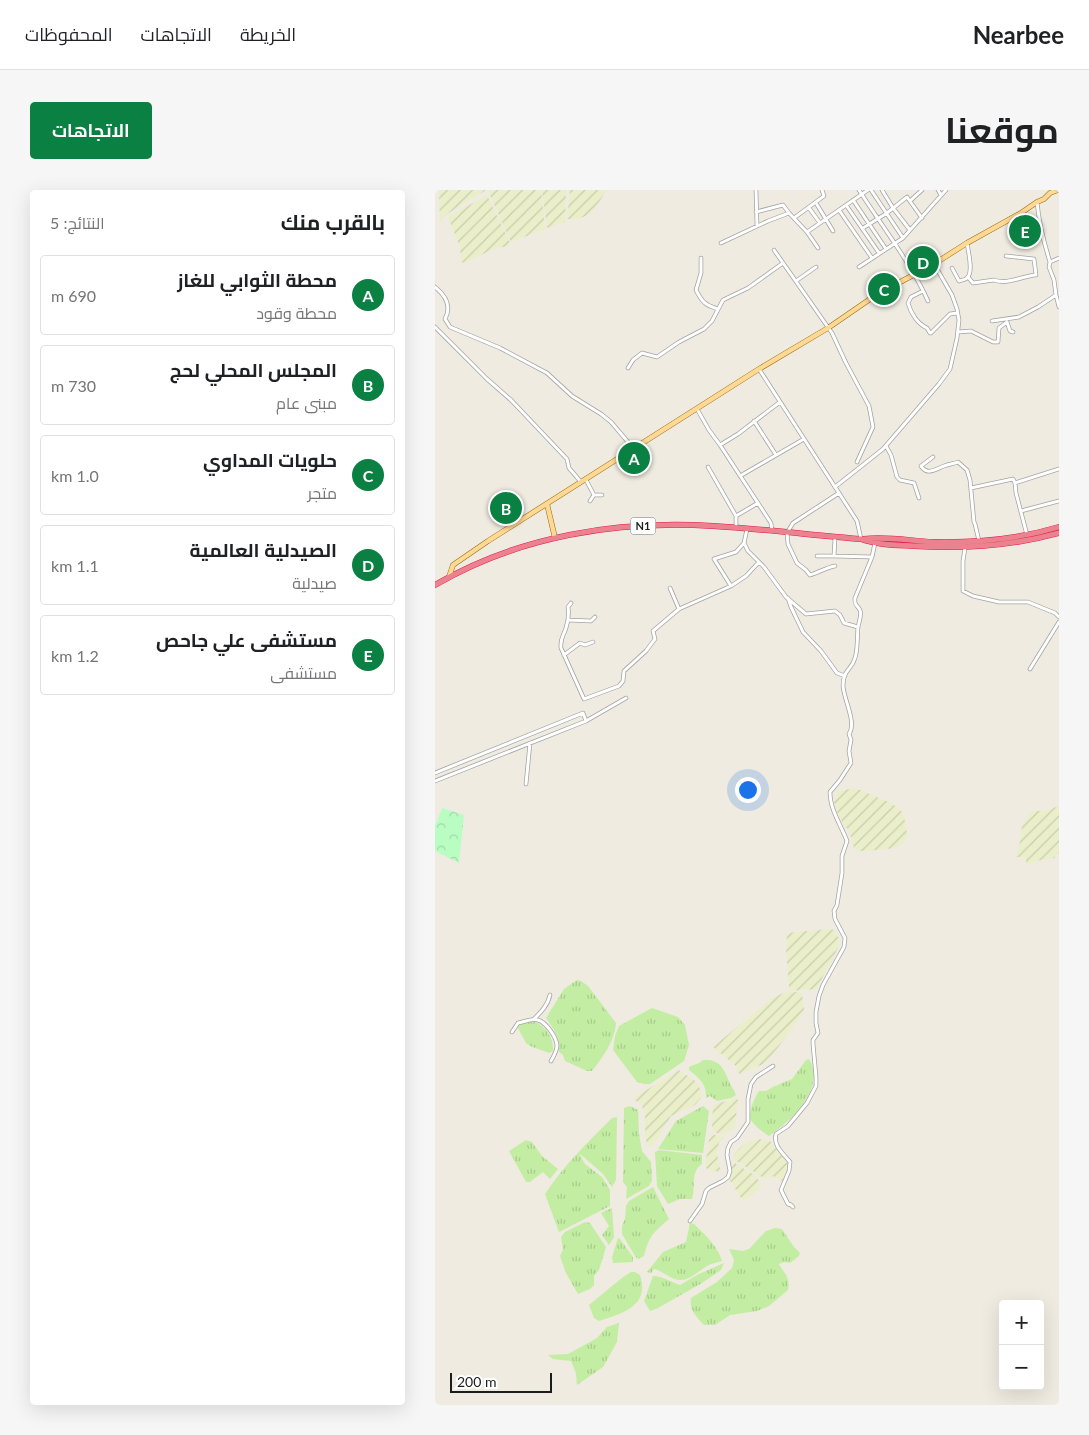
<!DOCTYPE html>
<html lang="ar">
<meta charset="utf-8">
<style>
body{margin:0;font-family:Lato,Cairo,sans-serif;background:#f6f6f6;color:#202124;direction:rtl}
.controls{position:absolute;right:15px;bottom:15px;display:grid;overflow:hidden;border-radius:5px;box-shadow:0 5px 20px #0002}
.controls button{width:45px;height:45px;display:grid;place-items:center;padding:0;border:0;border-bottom:1px solid #e0e0e0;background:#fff;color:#202124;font:25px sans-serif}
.scale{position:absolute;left:15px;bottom:12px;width:102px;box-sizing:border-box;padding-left:5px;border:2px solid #1c1c1c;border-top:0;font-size:14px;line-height:18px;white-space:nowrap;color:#1c1c1c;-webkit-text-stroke:4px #fff;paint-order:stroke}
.you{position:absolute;left:312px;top:599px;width:18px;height:18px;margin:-12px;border:4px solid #fff;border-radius:50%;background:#1a73e8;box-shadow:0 0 0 8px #1a73e833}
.badge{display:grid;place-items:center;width:32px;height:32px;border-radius:50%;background:#0b8043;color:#fff;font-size:16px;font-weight:700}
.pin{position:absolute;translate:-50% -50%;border:2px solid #fff;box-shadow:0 1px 5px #0006}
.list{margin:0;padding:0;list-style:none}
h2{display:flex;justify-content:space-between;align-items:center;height:65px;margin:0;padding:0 20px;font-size:21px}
h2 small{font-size:16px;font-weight:400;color:#757577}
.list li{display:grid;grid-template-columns:32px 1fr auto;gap:15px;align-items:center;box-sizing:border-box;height:80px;margin:0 10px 10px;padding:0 10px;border:1px solid #e0e0e0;border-radius:5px}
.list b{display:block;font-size:19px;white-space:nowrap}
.list p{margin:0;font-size:16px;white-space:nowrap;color:#757577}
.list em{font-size:16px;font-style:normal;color:#757577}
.map{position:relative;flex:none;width:624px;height:1215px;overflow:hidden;direction:ltr;border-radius:5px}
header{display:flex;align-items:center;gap:30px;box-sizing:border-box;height:70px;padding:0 25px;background:#fff;border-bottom:1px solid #e0e0e0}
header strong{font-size:24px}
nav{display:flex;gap:28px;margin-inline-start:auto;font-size:18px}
.intro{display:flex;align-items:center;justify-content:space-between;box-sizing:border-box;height:120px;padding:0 30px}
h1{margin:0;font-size:35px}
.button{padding:12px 22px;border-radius:5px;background:#0b8043;color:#fff;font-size:18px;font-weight:700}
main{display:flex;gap:30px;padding:0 30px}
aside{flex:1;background:#fff;border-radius:5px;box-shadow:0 5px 20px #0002}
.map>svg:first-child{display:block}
</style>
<header>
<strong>Nearbee</strong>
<nav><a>الخريطة</a><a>الاتجاهات</a><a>المحفوظات</a></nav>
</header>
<div class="intro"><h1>موقعنا</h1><a class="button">الاتجاهات</a></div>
<main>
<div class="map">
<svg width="624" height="1215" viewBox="0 0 624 1215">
<defs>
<pattern id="farmland-furrows" width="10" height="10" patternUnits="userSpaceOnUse" patternTransform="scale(1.25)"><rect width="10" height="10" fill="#eaefca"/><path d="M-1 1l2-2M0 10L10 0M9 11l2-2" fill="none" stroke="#c8ccad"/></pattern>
<pattern id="grass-tufts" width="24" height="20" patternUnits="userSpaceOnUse" patternTransform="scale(1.25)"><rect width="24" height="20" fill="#c3eda2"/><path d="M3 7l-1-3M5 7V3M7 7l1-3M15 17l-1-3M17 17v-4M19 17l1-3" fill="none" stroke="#a7cb8b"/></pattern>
<pattern id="park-crowns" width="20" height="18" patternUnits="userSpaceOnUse" patternTransform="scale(1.25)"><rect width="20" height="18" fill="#bafdc3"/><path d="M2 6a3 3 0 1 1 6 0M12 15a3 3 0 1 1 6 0" fill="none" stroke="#9fd8a7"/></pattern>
</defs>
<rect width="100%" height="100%" fill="#efebe1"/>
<!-- farmland -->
<path fill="url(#farmland-furrows)" d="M3 0H51L12 24 5 31 4 5 6 10Z
M55 0H106L110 39 76 52 53 1Z
M107 0H131L130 32 112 38Z
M135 0H172L160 18 153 25 143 29H132Z
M52 5 75 53 73 56 58 59 30 73 26 72 25 57 13 27Z
M420 598 454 612 465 619 469 626 472 644 470 652 466 655 460 658 432 661H423L419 658 414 640 409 635 403 624 399 612 401 604 405 601Z
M624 616V663L620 665V668L599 671 593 675H591V669L587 667H580L585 652 587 636 595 622 613 620Z
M393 739 399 740 400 744 403 747 404 756 384 794 381 799 355 801 354 797 351 760 352 743Z
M362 802 367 805 369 815V820L351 847 334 869 328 874 304 884 300 875 278 857 337 808 349 803Z
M244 880 262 892 266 901V908L260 915 236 926 220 953 215 957 212 954 210 948V927L207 916 203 912 197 909Z
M301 908 304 911 302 916 300 936 291 944 280 943 277 938 278 915Z
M275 944 289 947 284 952 282 963 285 979 284 982 272 979 270 976Z
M322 949 335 951 352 973V979L347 991 338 986 332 989 327 987 298 969V966L305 958 313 952Z
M298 972 321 986 325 993 324 1000 308 1011 294 989Z"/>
<!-- grass -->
<path fill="url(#grass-tufts)" d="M142 790 146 791 153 796 181 833C180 850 167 869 157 881H152L130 871 128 865 124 862C124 846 120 841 111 828L129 799Z
M217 818 243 827 250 835 254 855 249 871 215 894H209L202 892 178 860 180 846 184 836Z
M97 831C110 834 119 848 118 861L114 863 95 856 91 853 83 838 84 835Z
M374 869C392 898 355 932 334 946 327 942 320 936 315 929 315 919 318 910 324 901H331L338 897 352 891 357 889 371 870Z
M268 870C284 869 288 877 293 889 295 895 299 899 301 905L296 908 282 911 275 906 271 908C272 894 264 888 254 880V877C259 874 265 874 268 870Z
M195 916 203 920 204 944 207 961 216 972 217 991 214 996 191 1009 192 997 188 992 189 918Z
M268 916 274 921 268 963 223 959 241 931Z
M182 927 181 990 177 997 168 984 144 963 150 974 167 987 175 1000V1016L124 1042 110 1004C129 975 153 952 177 928Z
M91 950 97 952 107 966 123 979 115 989 108 982 95 992H91L74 961Z
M224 960 267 965V974C255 981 261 998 257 1009H245L233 1014 222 996 220 962Z
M218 997 234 1029C219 1042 214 1045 209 1066L203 1069 200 1066 187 1044V1036L190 1029 191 1016 194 1011Z
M177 1018 179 1047 174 1055 167 1045 174 1036 166 1023Z
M150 1032 155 1033 171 1057 164 1080 159 1086V1095L155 1099 143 1104 131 1083 125 1066 128 1060 126 1047 130 1042Z
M255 1033 259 1034C271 1046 282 1055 287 1071 284 1072 280 1073 276 1074 266 1078 256 1091 244 1090 235 1089 228 1081 219 1079L216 1083 212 1082 228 1062 251 1052Z
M340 1038 347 1039 359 1057 365 1063 364 1066 355 1073 349 1072 344 1074C350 1085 355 1086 353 1100L334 1116 322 1121 295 1125 280 1135H269C261 1126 254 1120 256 1108L282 1092 297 1078 299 1070 294 1059 308 1061 314 1059 331 1041Z
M183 1048 185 1049 198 1067V1072L178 1073 177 1067Z
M289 1073 286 1080 267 1093 223 1118 215 1121 209 1111 218 1086C228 1086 235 1092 245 1095L262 1085Z
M196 1082H200L205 1085C215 1116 188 1123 164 1131L159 1128 154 1115 188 1087Z
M184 1133 182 1152 168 1177 142 1195 141 1183 136 1171 118 1169 113 1165 133 1164 162 1148 172 1137Z"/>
<!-- park -->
<path fill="url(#park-crowns)" d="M7 618 29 625 24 673 0 661V636Z"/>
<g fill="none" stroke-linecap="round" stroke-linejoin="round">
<!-- minor casing -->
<g stroke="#a3a3a3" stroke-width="4.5">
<path id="minor" d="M321 0 322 36
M424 0C446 35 476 73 493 111
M436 0 468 48
M447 0 458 18 475 40
M503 0 506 5
M418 10 451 59
M475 11 487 0
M602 12C604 33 609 53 615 72
M381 13 398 41
M411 15 444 63
M374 18 385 33
M404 20 437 68
M321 22 348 15 354 23 372 42 383 58
M359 28 389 6 387 0
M428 38 452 23 472 7 487 28
M372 42 433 0
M286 53 333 31 354 23
M339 60 397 143 411 173 434 216 438 237 422 272
M266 68V83L261 100C267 112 270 115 283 119
M624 68 615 72 614 77 619 90 621 105 624 117
M424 77 468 48 511 0
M517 78 524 91C527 90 530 90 532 88 539 82 533 61 532 53
M533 87 538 93 559 90C572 95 587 86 601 85L599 69 571 66
M361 91 381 77
M0 97C10 105 17 116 10 129L15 137 65 158 112 183 137 206 166 224 176 232 199 259
M488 101 476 107 473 113C476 124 483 134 492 138L495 143H496L515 124 522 123
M557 131 584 127 603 117 621 105
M572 132 575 141 578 142
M0 137 52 189 76 210 132 269 134 278 146 292
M523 142 536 141 558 152H563L564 138 572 132
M193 178 198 170 207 163 222 167 244 152 269 139 277 131 288 110 313 98 348 73
M324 179 422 331 426 349
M262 219 274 240 285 255 336 333 337 341
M319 231 341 265
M285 255 303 244 345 212
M451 256 456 265 462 287 465 290 479 293 484 308
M498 267 486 276C492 286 501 279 509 276 514 274 518 274 523 272L532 280 535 290 539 332 540 334 544 351
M273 277 301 326V338
M305 286 369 249
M151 290 159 305 155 311
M580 293 581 303 592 345
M400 297 448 259 504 194 515 179 522 148 524 130 522 119 517 105 499 74
M536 298 578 289 580 293 624 279
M159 305H167
M586 321 624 311
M301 326 323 313
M312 339 309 353 313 361 329 377 351 407 371 424 400 421 405 425 409 433 423 437C424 432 427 425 425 420 422 415 419 415 420 408L437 367 440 353
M530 358 528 371V401L538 406 564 412H593L620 423 624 427
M382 366H399L400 347
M399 366 437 367
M400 376C393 377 382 383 375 385L371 380 362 373 353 354 352 343 358 333 404 303
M296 396 279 369 301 362 309 353
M235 398 244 419 296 396 311 386 324 372
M353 408 356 417 368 442 386 461 402 483 410 486
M136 413 133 417C134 424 133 432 131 438 128 447 125 448 126 458L149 509 184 496 188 491 189 481 211 461 220 449 218 441 244 419
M133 430 156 431 160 427
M129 465 145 453 150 455 158 452
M595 479 624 432
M0 583 148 523 151 531
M0 591 151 531 191 508
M91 594 95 553
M99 829C106 822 113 815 115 805
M77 842 83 833C89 832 97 828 103 830 112 833 121 847 122 855 122 861 119 866 116 871
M358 1017 356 1015 353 1014 346 1000 354 981 355 972C348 963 338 956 341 944L353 936 372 913 381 896V887L378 854V850L383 843 381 833V822L384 806 388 795 409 757 410 748 400 729 399 721 402 715 407 683V666L412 651C406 635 395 620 395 602L405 590 416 573 414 561 416 550 414 544C422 533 409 510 408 496 408 479 417 480 420 468 423 459 422 447 423 437
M255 1031 267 1014 271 1001 274 998 288 991 293 987 295 981 292 965 293 958 296 952 302 948 313 932V909L316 894 321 887 338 876"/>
</g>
<!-- major casing -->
<g stroke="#956d00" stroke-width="5.5">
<path id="major" d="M112 314 120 348
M14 387 18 375 53 351 324 179 393 138 441 105 499 74 532 53 586 23 602 12 609 9 615 3 623 0"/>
</g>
<!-- highway casing -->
<g stroke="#e41650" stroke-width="6">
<path id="highway" d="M429 349C452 346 475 351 498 352 540 353 584 349 624 337
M0 395C84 346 182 330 278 336 328 339 377 345 426 349 443 355 461 355 479 356 528 359 577 356 624 343"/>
</g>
<!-- minor -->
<use href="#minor" stroke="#fff" stroke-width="3"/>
<!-- major -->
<use href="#major" stroke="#ffd896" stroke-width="4.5"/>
<!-- highway -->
<use href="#highway" stroke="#ed828f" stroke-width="5"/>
</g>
<g text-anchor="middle" stroke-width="4" stroke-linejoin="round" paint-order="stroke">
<!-- shield labels -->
<rect fill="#fff" stroke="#606060" stroke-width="1" x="195.5" y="327.5" width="25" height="17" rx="4"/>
<g font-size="11" font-weight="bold" fill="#1c1c1c">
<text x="208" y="340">N1</text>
</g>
</g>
</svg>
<div class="controls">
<button>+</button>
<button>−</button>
</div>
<div class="scale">200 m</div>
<div class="you"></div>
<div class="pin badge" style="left:199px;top:268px">A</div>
<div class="pin badge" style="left:71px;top:318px">B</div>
<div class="pin badge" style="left:449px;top:99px">C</div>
<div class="pin badge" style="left:488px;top:72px">D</div>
<div class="pin badge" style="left:590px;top:41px">E</div>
</div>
<aside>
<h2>بالقرب منك<small>النتائج: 5</small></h2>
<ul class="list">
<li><span class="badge">A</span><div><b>محطة الثوابي للغاز</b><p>محطة وقود</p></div><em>690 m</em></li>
<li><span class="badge">B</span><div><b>المجلس المحلي لحج</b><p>مبنى عام</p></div><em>730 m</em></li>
<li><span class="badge">C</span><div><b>حلويات المداوي</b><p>متجر</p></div><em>1.0 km</em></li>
<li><span class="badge">D</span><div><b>الصيدلية العالمية</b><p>صيدلية</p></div><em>1.1 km</em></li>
<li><span class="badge">E</span><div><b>مستشفى علي جاحص</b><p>مستشفى</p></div><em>1.2 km</em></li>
</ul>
</aside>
</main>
